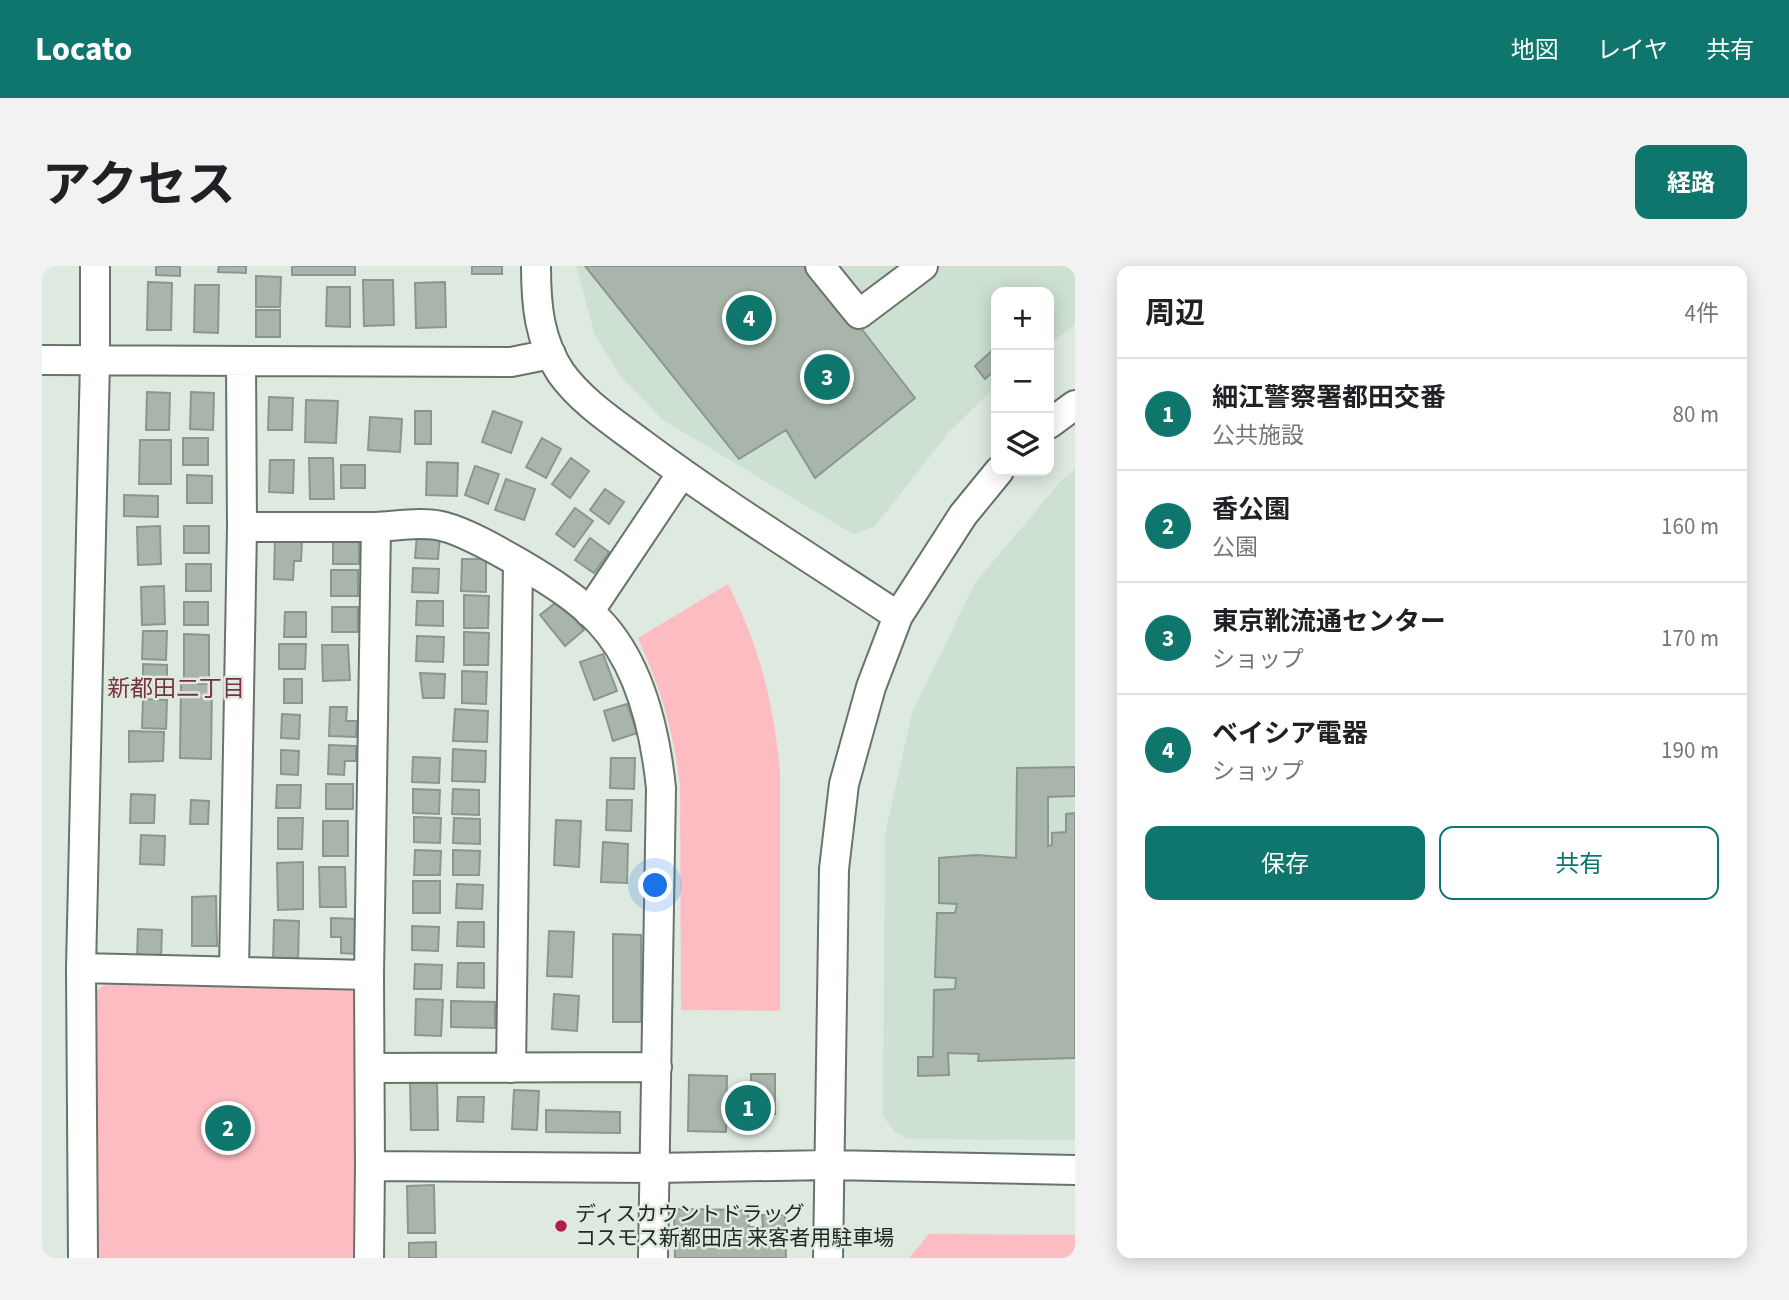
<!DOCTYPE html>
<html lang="ja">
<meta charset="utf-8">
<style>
body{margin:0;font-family:"Source Sans 3","Noto Sans JP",sans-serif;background:#f2f2f2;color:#202124}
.controls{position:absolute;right:21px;top:21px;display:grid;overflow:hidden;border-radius:14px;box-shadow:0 4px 18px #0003}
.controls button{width:63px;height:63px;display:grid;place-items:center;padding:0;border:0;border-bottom:2px solid #e0e0e0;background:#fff;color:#202124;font:35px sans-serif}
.you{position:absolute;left:614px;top:620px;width:24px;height:24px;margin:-18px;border:5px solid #fff;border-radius:50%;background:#1a73e8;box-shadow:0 0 0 10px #1a73e833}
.badge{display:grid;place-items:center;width:46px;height:46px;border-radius:50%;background:#0f766e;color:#fff;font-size:23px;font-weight:700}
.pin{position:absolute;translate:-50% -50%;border:4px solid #fff;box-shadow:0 2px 7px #0006}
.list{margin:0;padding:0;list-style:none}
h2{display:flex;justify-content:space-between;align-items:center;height:91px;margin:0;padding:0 28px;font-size:30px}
h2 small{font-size:23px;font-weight:400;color:#757577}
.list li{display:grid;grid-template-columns:46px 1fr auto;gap:21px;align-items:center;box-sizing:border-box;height:112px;padding:0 28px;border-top:2px solid #e0e0e0}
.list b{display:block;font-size:26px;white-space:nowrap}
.list p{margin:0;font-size:23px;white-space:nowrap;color:#757577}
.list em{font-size:23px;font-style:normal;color:#757577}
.actions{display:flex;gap:14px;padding:21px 28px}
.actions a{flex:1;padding:16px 0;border:2px solid #0f766e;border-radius:14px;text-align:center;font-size:24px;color:#0f766e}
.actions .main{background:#0f766e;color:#fff}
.icon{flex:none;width:38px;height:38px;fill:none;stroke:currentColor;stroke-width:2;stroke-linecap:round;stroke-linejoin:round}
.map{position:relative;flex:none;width:1033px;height:992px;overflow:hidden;border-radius:14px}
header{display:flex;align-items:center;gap:42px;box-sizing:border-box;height:98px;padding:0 35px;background:#0f766e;color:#fff}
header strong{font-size:33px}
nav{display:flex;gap:38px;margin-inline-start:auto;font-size:24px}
.intro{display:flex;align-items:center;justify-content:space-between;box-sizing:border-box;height:168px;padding:0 42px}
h1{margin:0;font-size:49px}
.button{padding:18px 32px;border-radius:14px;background:#0f766e;color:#fff;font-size:24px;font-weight:700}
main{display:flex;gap:42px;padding:0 42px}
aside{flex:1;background:#fff;border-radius:14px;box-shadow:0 4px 18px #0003}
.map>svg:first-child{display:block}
</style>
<header>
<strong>Locato</strong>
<nav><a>地図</a><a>レイヤ</a><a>共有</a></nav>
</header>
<div class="intro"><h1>アクセス</h1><a class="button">経路</a></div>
<main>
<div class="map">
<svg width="1033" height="992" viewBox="0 0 1033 992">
<rect width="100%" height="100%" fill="#deeae0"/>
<!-- built -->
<path fill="#cde0d1" d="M534 0H1033V58L1007 78V26H954V120L908 165 832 261 811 268 621 154 579 111 553 69Z
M1033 203V874L864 873 852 865 841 850 843 568 870 447 933 317 1020 214Z"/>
<!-- green -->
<path fill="#fdbcc2" d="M686 318C718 383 731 433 738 505V745L639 744 638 521C632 464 619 424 596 372Z
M68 714 307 720 318 733 317 992H54L55 725Z
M887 968 1033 969V992H867Z"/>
<!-- building -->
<path fill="#a9b5ab" stroke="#8b978e" stroke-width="2" d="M114 0H138V10L114 9Z
M177 0H204V7L176 6Z
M250 0H313V9H250Z
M430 0H460V8H430Z
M543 0H771L873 132 773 212 744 164 697 193Z
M214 10 239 11 238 41H214Z
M321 14H351L352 59 322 60Z
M106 16 130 17 129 64H105Z
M403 16 404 61 374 62 373 17Z
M153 19H177L176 67 152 66Z
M285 21H308V61L284 60Z
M214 44H238V71H214Z
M954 81V103L943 113 933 100Z
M105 126 128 127 127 164H104Z
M149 126 172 127 171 164 148 163Z
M227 131 251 132 250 164H226Z
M264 134 296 135 294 177 263 176Z
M373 145H389V178H373Z
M451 145 480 156 469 187 440 176Z
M328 151 360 153 358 186 326 184Z
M141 172H166V199H141Z
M500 172 519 183 504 212 484 201Z
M98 174H129V218H97Z
M267 192H291L292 233H268Z
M529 192 547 205 528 232 510 218Z
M228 194H252L251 227 227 226Z
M385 196 416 197 415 230 384 229Z
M299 199H323V222H299Z
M433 200 457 208 446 238 423 229Z
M145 209 170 210V237H145Z
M464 213 493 223 482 254 453 244Z
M563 223 582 236 567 258 548 244Z
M82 229 116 230V251L82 250Z
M533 242 551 255 532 281 514 268Z
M118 260 119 298 96 299 95 261Z
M142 260H167V287H142Z
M375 268 398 269 396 293 373 292Z
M548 272 567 286 552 307 533 294Z
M291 273H317V298H291Z
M233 274H260L259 295H252L251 314 232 313Z
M420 293H444V326L419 325Z
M144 298H169V325H144Z
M371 302 397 303 396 327 370 326Z
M289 304H316V330H289Z
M122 320 123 358 100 359 99 321Z
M422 329 447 330 446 362H422Z
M517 334 542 364 523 380 498 349Z
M375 335H401V360L374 359Z
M142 336H166V359H142Z
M290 341H316V366H290Z
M243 346H264V371H242Z
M101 365H125L124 394 100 393Z
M422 366 447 367 446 399H422Z
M142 368 167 369V413L142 412Z
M375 370 402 371 401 396 374 395Z
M237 378H264L263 403H237Z
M280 379H306L308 414 281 415Z
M561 388 575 425 552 434 538 396Z
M101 398 125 399V428L101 427Z
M420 405 445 406 444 438 420 437Z
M378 407 403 408 402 432H381Z
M242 413H260V437H242Z
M139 418H170L169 493 138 492Z
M101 433 125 434 124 463 100 462Z
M585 438 595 467 571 475 562 445Z
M288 441H305L304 455H315L314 471 287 470Z
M413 443 446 445 445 476 411 475Z
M240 448 258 449 257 473 239 472Z
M87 465 122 466 121 495 87 496Z
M287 479 314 480V495H303L302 509 286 508Z
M411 483 444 485 443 516 410 515Z
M239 484 257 485 256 509 239 508Z
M371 491 398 492 397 517 370 516Z
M569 492H593L592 523 568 522Z
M1033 501V530L1006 531V580L1010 579V567L1024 566V548L1033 547V792L936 795 937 788 906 787 907 809 876 810V791H891L892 724 913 723 914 712 893 711 895 647H913L915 638 897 637V592L935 589 974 592 975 502Z
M284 518H311V543H284Z
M235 519H259L258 542H234Z
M371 523 398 524 397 548 371 547Z
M411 523 437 524V549L410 548Z
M89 528 113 529 112 557H88Z
M149 534 167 535 166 558H148Z
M565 534H590L589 565 564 564Z
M372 551 399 552 398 577 372 576Z
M236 552H261L260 583H236Z
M412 552 438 553V578L411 577Z
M514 554 539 555 537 601 512 599Z
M281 555H306V590H281Z
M99 569 123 570 122 599 98 598Z
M561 576 586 578 585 617 559 616Z
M373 584 399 585 398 609H372Z
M411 584 438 585 437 609H411Z
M261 596V643L236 644 235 597Z
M277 601H303L304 641H278Z
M371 615H398V647H371Z
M415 618 441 619 440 643 414 642Z
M174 630 175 680H150V631Z
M289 652 315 653 314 688 299 687V671H289Z
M232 654 257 655 256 697 231 696Z
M416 656H442V681L415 680Z
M370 660 397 661 396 685 370 684Z
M96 663 120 664 119 692H95Z
M507 665 532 666 530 711 505 710Z
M571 668 599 669V756H571Z
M416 697H442V722L415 721Z
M373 698 400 699 399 723H372Z
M512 728 537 730 535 765 510 763Z
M374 733 401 734 399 770 373 769Z
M409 735 453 736V762L409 761Z
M709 808H733V848L709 849Z
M647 809 685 810 684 866 646 865Z
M368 817H395L396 864H369Z
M472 824 497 825 495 864 470 863Z
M416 831H442L441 856 415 855Z
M504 844 578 846V867L504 866Z
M392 919 393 967H366L365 920Z
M632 943 706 944 707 961H721L720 949H743L744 992H633Z
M394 976V992H367V977Z"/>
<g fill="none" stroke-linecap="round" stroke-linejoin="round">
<!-- minor casing -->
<g stroke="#68736a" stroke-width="32">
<path id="minor" d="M494 0C494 39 497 74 519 107 540 136 571 156 599 177 682 239 770 293 856 350L921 249 957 205
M778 0 817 48 881 0
M0 94 469 96 509 88
M199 95 200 261
M1007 158 1033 139
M547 346 640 207
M39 702 53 95V0
M192 705 200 261H334
M327 709 328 900
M328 802 615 801
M469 802 476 297
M41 992 39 702 327 709 334 261C355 260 382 255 403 261 426 267 458 286 479 298 506 314 535 332 557 355 598 398 613 464 619 522L611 992
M327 992 328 900 612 902 786 899 1033 904
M786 992 792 603 802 518 829 421 856 350"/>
</g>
<!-- minor -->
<use href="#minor" stroke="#fff" stroke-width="28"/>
</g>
<!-- markers -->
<circle fill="#b01e45" stroke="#deeae0" stroke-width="2.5" cx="519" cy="960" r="7"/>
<g text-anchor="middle" stroke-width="5" stroke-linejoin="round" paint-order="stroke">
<!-- poi labels -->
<g font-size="21" fill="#232824" stroke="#deeae0" text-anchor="start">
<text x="533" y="955">ディスカウントドラッグ<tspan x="533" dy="24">コスモス新都田店 来客者用駐車場</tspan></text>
</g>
<!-- neighbourhood labels -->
<g font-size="23" fill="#79323d" stroke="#deeae0">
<text x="134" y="430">新都田二丁目</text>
</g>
</g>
</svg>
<div class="controls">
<button>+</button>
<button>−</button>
<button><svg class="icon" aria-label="layers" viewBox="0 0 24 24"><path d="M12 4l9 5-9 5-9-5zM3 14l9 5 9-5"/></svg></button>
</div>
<div class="you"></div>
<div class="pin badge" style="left:706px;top:842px">1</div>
<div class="pin badge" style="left:186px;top:862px">2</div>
<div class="pin badge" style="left:785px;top:111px">3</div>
<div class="pin badge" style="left:707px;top:52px">4</div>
</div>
<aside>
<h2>周辺<small>4件</small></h2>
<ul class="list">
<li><span class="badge">1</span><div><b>細江警察署都田交番</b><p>公共施設</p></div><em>80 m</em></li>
<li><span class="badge">2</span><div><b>香公園</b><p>公園</p></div><em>160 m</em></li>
<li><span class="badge">3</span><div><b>東京靴流通センター</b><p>ショップ</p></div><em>170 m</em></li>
<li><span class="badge">4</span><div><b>ベイシア電器</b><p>ショップ</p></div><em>190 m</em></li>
</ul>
<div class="actions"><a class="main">保存</a><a>共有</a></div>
</aside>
</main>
